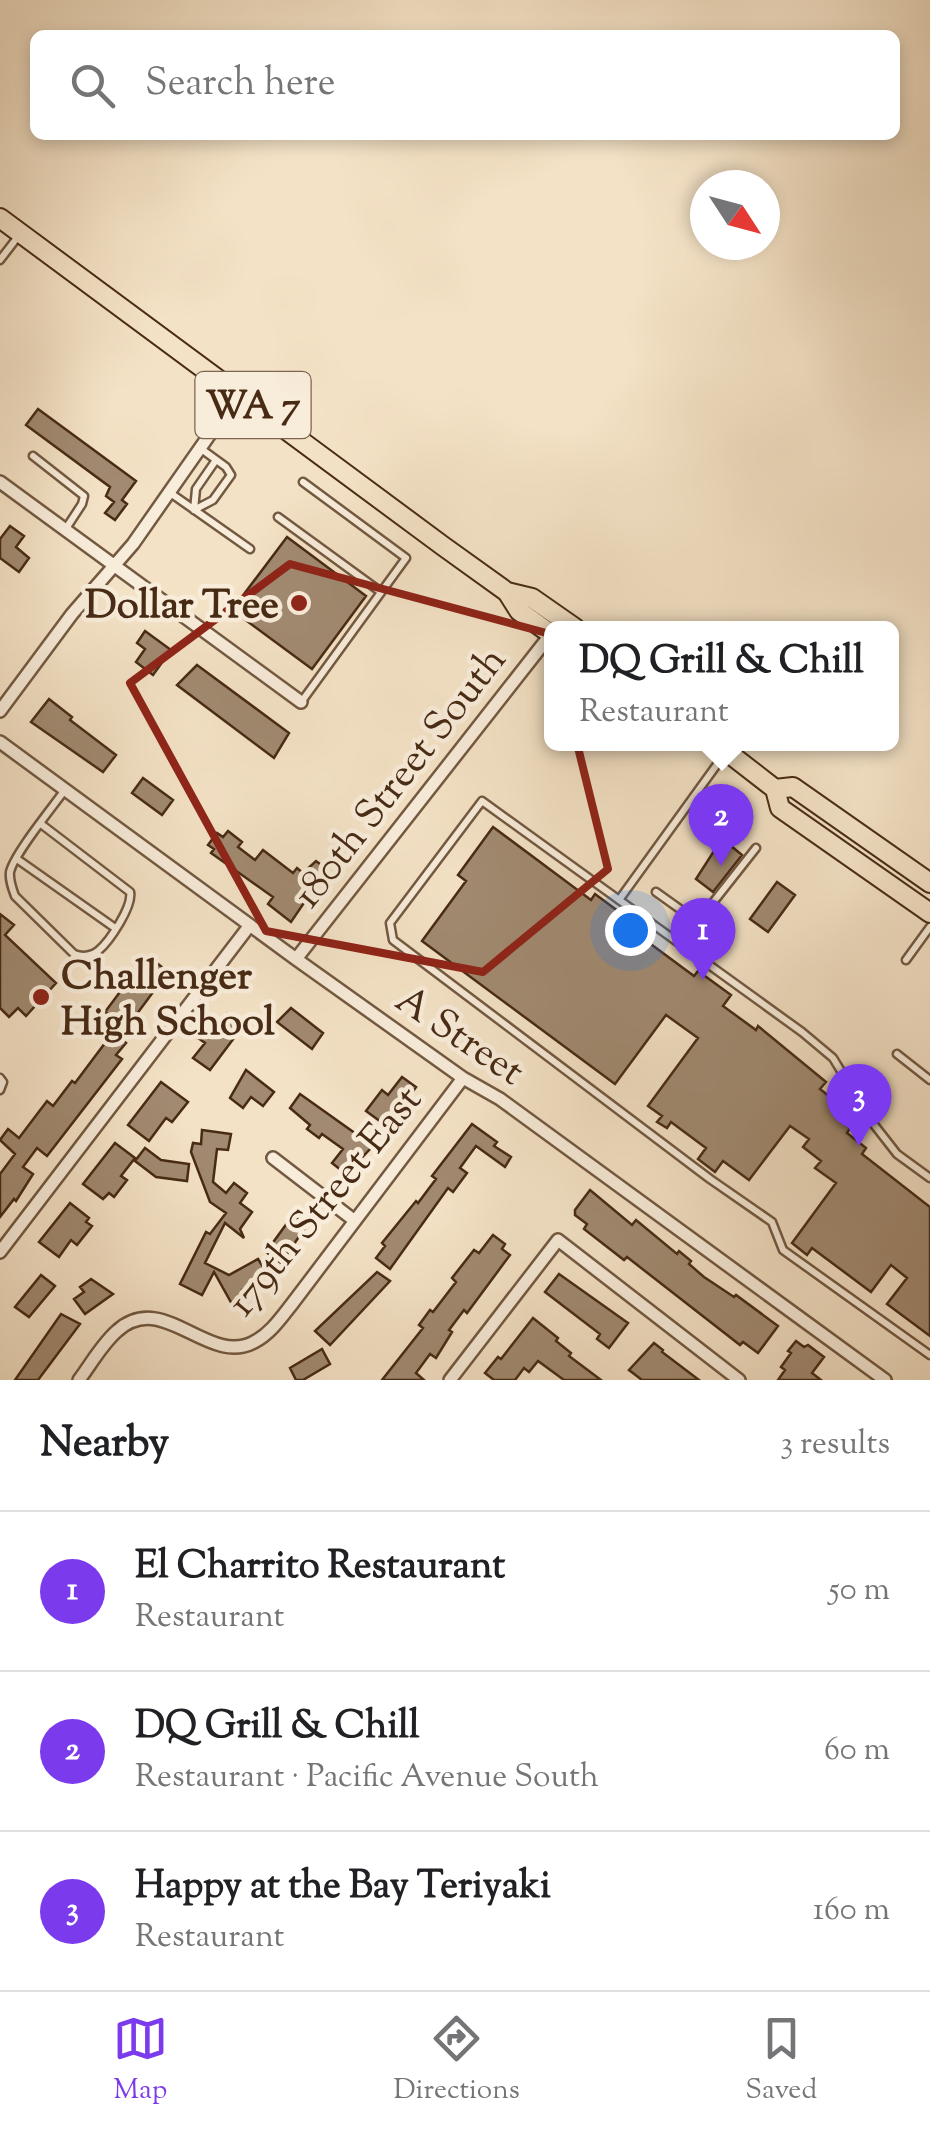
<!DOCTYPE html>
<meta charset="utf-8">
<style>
body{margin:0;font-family:"Sorts Mill Goudy",serif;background:#f6f6f6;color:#202124}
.compass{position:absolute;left:690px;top:170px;width:90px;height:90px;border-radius:50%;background:#fff;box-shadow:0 5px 15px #0003;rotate:126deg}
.you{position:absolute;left:630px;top:930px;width:35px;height:35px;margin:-25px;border:8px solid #fff;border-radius:50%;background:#1a73e8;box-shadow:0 0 0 15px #1a73e833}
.badge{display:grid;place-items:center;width:65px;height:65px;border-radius:50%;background:#7c3aed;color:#fff;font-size:32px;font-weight:700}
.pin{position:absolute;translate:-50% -82px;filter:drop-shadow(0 2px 5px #0008)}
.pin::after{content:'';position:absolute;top:52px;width:35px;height:30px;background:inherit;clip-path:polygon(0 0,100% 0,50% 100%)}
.popup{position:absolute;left:544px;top:621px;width:355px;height:130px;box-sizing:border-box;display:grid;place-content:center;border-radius:15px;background:#fff;filter:drop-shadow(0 2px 8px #0005);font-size:32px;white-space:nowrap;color:#757577}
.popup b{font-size:38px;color:#202124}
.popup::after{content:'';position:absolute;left:50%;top:100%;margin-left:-20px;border:20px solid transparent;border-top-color:#fff}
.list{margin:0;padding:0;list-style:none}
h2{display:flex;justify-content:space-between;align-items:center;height:130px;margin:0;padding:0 40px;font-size:42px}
h2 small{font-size:32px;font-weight:400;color:#757577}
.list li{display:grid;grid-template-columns:65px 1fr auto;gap:30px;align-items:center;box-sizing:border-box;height:160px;padding:0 40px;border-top:2px solid #e0e0e0}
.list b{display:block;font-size:38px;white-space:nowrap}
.list p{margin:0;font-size:32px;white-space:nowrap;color:#757577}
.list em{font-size:32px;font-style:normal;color:#757577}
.icon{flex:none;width:55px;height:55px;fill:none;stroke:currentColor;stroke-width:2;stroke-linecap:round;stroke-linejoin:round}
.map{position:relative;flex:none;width:930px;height:1380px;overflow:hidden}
.search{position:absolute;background:#fff;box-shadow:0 5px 15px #0003;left:30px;right:30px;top:30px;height:110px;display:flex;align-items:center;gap:25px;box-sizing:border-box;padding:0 35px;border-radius:15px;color:#757577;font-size:38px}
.sheet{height:610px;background:#fff}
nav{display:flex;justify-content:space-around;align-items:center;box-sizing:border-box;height:140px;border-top:2px solid #e0e0e0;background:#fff;font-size:28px;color:#757577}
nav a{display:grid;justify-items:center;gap:5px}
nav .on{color:#7c3aed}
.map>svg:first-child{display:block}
</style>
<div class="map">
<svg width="930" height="1380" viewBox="0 0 930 1380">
<rect width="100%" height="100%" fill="#f4e2c6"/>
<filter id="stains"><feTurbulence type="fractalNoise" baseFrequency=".002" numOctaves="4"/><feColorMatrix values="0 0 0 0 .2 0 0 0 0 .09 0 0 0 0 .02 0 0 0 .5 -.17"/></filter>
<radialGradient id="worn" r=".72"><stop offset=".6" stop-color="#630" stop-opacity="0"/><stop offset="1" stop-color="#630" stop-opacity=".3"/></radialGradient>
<!-- building -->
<path fill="#a18a71" stroke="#482b15" stroke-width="2.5" d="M38 409 136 481 122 500 127 504 115 520 105 513 114 502 106 496 110 487 26 425Z
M10 526 24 536 16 547 29 558 19 572 0 558V539Z
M287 537 366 596 312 669 232 610Z
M145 631 171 650 153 675 136 662 145 649 137 643Z
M197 665 289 733 274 758 177 685Z
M49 699 72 717 70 720 116 755 103 772 31 722Z
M143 778 173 800 162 815 132 793Z
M493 827 591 900 595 894 626 917 621 922 694 976 698 971 731 995 723 1006 756 1030 758 1026 826 1082 820 1089 839 1104 833 1112 852 1125 847 1133 866 1148 862 1154 930 1207V1336L887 1304 907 1278 891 1265 871 1292 812 1248 807 1255 792 1243 836 1183 815 1168 821 1161 803 1147 809 1139 790 1126 749 1180 723 1161 715 1172 698 1159 706 1148 671 1122 667 1128 657 1122 662 1116 648 1106 698 1038 666 1015 615 1084 422 941 466 881 458 875Z
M228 831 242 842 238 847 255 860 263 850 293 873 297 868 303 873 316 861 327 869 291 922 268 904 273 897 211 853 214 849 208 845 217 833 223 837Z
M725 841 742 855 713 892 696 879 714 851 716 853Z
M777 882 795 895 768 932 750 919Z
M0 914 14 925 5 935 56 983 26 1016 18 1008 9 1017 0 1008Z
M153 960 168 972 119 1038 126 1043 116 1055 122 1059 47 1156 37 1148 23 1167 33 1174 16 1201 14 1199 0 1217V1174L15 1154 0 1140 8 1129 19 1138 47 1101 53 1106 72 1081 75 1083 108 1039 96 1031 109 1014 105 1012 140 965 146 970Z
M291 1008 323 1033 312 1049 277 1022Z
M227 1014 243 1026 210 1070 193 1058 205 1043 194 1035 205 1020 216 1029Z
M246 1070 274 1092 263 1106 251 1097 243 1108 230 1098Z
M402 1077 416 1087 388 1127 366 1111 382 1090 388 1095Z
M161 1082 188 1102 172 1122 166 1118 149 1141 128 1125Z
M300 1094 373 1146 346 1174 332 1163 343 1149 322 1134 319 1138 307 1129 310 1125 290 1108Z
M472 1124 497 1142 494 1146 511 1157 505 1167 476 1146 460 1168 467 1173 453 1192 448 1188 390 1269 376 1258 385 1246 382 1243 416 1201 418 1203 436 1179 432 1176Z
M202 1130 231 1134 228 1150 217 1149 213 1182 226 1193 234 1183 247 1193 240 1203 252 1212 240 1229 244 1238 225 1223 205 1263 229 1275 258 1259 267 1273 242 1290 246 1297 232 1304 214 1272 202 1295 180 1284 206 1232 210 1234 226 1213 210 1202 191 1152 193 1143 201 1144Z
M115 1143 135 1158 121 1176 127 1180 114 1197 109 1193 103 1199 83 1184Z
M145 1148 161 1160 189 1164 187 1181 156 1177 135 1161Z
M590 1190 632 1225 636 1220 677 1254 679 1251 691 1261 689 1264 704 1277 734 1297 736 1295 778 1326 758 1353 743 1342 740 1345 627 1257 624 1260 584 1229 587 1224 575 1215V1210Z
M70 1203 89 1218 86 1222 92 1226 77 1245 71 1240 59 1257 39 1242Z
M293 1215 307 1225 281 1263 266 1252Z
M493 1235 505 1244 502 1249 510 1255 467 1313 464 1310 449 1330 452 1332 436 1358 430 1354 416 1373 424 1380H382L423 1328 419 1325 430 1310 433 1312 456 1282 452 1278 474 1250 479 1253Z
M377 1272 390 1281 330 1345 315 1331Z
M559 1274 628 1323 609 1348 597 1339 600 1334 545 1292Z
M41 1275 55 1286 29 1317 15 1307Z
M91 1279 113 1294 85 1314 74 1299 84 1292 80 1287Z
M61 1314 80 1324 38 1380H15Z
M533 1318 558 1338 556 1341 571 1353 569 1356 601 1380H564L538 1361 529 1372 524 1368 515 1380H494L485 1373 498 1357 501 1359Z
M796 1341 804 1347 808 1345 824 1357 812 1373 821 1380H778L785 1370 781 1367 791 1353 788 1351Z
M654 1343 663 1350 662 1352 699 1380H642L629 1370Z
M322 1349 330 1364 303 1380H296L290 1368Z"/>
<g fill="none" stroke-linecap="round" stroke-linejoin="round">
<!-- service casing -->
<g stroke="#735941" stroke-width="11">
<path id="service" d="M0 260 20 234
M33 456 84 496 82 504 65 530
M169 492 250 549
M194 510 213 500 231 475 226 467 200 448
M194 510 196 489 216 460
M278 517 381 592
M302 701 406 558 303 482
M41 824 130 892C133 906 110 941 98 951 90 957 82 957 74 954L15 896C12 888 9 880 10 872 14 854 52 808 64 791
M17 859 115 928
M656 892 691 917 700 919 756 848
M619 900 726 752
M906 960 930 927
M897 1054 930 1080
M0 1078 3 1082 0 1090
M930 1178 897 1154 872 1122 833 1058 802 1032 482 801 390 923 393 940 710 1179 772 1222 783 1250 930 1355"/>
</g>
<!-- minor casing -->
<g stroke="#735941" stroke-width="16">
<path id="minor" d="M0 482 301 702
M0 711 72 614 133 544 238 394
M0 742 296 959 463 1078 500 1099 885 1380
M296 959 551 634
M273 1158 355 1221
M0 1252 250 925
M79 1380C91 1364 102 1344 117 1331 163 1289 208 1367 254 1342 270 1334 281 1318 292 1304L463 1078
M450 1380 558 1240 739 1380"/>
</g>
<!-- primary casing -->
<g stroke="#482b15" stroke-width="22">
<path id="primary" d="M0 218 443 546 507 592 532 598 575 628
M507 592 519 611 551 634
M717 744 775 789 780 808 930 913
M775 789 793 787 930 883"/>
</g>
<!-- service -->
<use href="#service" stroke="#f8ecda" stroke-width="6"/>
<!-- minor -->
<use href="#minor" stroke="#f8ecda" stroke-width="11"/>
<!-- primary -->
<use href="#primary" stroke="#f4e2c6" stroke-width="18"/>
</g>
<!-- marked area -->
<path fill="none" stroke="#8f2418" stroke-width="8" stroke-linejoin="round" d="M290 564 550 634 608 869 483 972 266 931 130 683Z"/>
<!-- markers -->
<g fill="#8f2418" stroke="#f8ecda" stroke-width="4">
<circle cx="299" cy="603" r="10"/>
<circle cx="41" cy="997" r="10"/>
</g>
<g text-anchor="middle" stroke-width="9" stroke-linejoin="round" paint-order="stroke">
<!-- shield labels -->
<rect fill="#f8ecda" stroke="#7d6550" stroke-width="2.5" x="195.5" y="372" width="115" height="66" rx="8"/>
<g font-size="38" font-weight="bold" fill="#482b15">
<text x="253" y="418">WA 7</text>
</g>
<!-- poi labels -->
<g font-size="40" font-weight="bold" fill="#482b15" stroke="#f8ecda" text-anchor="end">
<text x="279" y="617">Dollar Tree</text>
<text x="61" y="988" text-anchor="start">Challenger<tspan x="61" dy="46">High School</tspan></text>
</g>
<!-- street labels -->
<g font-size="40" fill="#482b15" stroke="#f8ecda">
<text transform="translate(398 776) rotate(-52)" y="14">180th Street South</text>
<text transform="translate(461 1034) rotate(34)" y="14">A Street</text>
<text transform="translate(323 1200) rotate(-51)" y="14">179th Street East</text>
</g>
</g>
<rect width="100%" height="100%" filter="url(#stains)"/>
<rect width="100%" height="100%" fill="url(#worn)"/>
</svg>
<svg class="compass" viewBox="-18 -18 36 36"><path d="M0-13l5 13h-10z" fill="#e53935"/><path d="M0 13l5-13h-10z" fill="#757577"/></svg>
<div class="you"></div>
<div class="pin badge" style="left:703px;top:980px">1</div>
<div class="pin badge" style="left:721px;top:866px">2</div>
<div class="popup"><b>DQ Grill &amp; Chill</b>Restaurant</div>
<div class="pin badge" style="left:859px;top:1146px">3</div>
<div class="search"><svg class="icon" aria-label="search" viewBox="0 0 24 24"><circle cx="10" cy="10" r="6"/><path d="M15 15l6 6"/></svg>Search here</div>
</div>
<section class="sheet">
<h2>Nearby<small>3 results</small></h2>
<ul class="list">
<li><span class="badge">1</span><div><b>El Charrito Restaurant</b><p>Restaurant</p></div><em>50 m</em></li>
<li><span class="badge">2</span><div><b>DQ Grill &amp; Chill</b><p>Restaurant · Pacific Avenue South</p></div><em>60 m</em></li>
<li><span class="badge">3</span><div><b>Happy at the Bay Teriyaki</b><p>Restaurant</p></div><em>160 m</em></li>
</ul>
</section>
<nav>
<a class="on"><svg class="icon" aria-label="map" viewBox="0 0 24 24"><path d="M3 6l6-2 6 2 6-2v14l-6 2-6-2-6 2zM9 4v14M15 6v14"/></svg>Map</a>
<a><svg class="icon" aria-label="directions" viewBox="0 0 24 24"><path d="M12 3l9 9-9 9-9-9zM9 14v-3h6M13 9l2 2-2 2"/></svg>Directions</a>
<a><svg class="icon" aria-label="saved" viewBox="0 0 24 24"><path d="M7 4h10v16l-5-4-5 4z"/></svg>Saved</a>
</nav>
